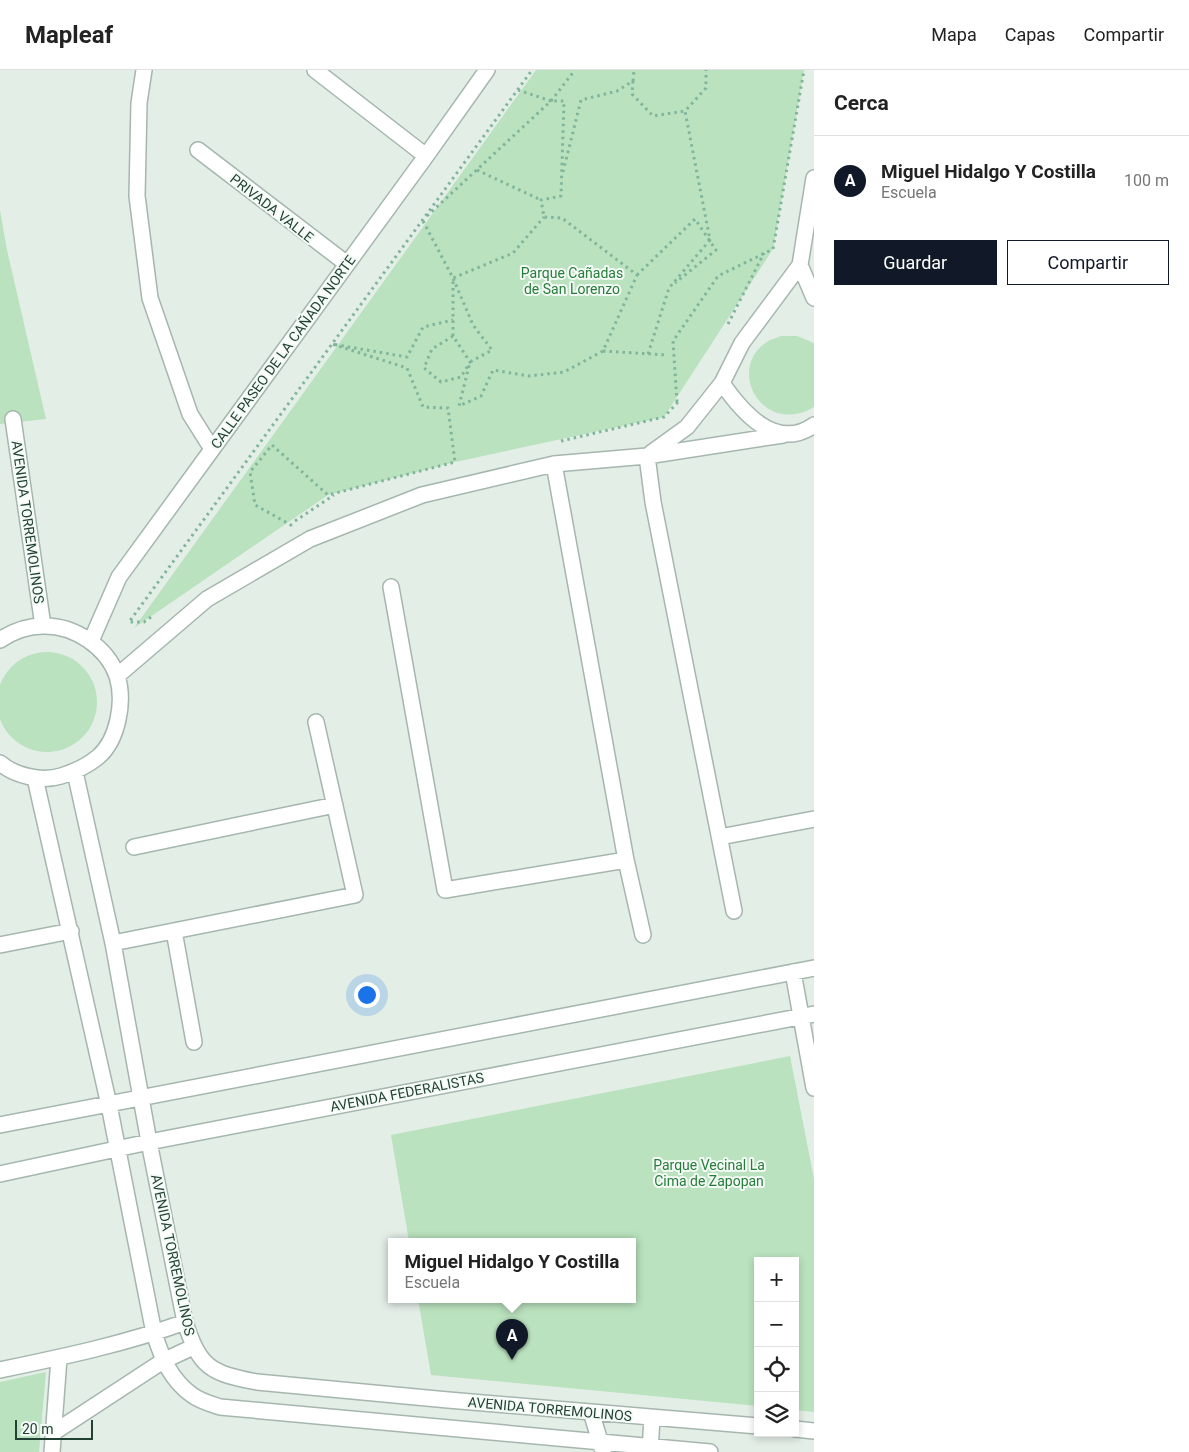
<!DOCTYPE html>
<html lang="es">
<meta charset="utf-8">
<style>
body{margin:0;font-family:Roboto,sans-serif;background:#f6f6f6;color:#222}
.controls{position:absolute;right:15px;bottom:15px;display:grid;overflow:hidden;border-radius:0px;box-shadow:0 2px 8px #0003}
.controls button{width:45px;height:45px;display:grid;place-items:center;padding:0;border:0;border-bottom:1px solid #e0e0e0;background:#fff;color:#222;font:25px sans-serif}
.scale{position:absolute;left:15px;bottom:12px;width:78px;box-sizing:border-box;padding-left:5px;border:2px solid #214233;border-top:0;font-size:14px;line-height:18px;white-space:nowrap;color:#214233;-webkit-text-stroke:4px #f4faf6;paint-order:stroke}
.you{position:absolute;left:366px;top:924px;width:18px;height:18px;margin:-12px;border:4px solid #fff;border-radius:50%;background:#1a73e8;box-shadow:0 0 0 8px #1a73e833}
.badge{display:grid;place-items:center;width:32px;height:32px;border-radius:50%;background:#111827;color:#fff;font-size:16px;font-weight:700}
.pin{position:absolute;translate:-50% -41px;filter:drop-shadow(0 1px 2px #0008)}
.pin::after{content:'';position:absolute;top:26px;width:18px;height:15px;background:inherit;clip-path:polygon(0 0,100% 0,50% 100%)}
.popup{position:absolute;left:388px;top:1168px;width:248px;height:65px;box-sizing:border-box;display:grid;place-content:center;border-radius:0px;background:#fff;filter:drop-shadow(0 1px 4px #0005);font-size:16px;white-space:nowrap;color:#767676}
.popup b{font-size:19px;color:#222}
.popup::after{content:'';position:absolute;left:50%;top:100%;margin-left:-10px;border:10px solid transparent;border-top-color:#fff}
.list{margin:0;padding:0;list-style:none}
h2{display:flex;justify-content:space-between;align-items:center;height:65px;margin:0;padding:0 20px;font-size:21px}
h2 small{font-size:16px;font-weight:400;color:#767676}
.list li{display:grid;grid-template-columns:32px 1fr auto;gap:15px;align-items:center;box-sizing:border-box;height:90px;padding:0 20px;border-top:1px solid #e0e0e0}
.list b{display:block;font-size:19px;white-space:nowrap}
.list p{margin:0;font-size:16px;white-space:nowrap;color:#767676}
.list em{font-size:16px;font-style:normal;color:#767676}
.actions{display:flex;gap:10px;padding:15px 20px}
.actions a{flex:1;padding:11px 0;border:1px solid #111827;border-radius:0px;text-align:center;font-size:18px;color:#111827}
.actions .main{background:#111827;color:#fff}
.icon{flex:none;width:28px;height:28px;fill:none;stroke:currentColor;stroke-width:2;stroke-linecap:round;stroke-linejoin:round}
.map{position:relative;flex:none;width:814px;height:1382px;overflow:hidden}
header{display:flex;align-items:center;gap:30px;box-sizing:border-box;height:70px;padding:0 25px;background:#fff;border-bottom:1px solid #e0e0e0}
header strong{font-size:24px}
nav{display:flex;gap:28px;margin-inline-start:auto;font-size:18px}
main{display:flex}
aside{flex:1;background:#fff}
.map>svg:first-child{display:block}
</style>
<header>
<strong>Mapleaf</strong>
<nav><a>Mapa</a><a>Capas</a><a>Compartir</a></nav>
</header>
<main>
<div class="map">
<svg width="814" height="1382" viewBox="0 0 814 1382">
<rect width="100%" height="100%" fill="#e3eee7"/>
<!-- green -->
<path fill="#bae2be" d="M536 0H804L773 179 664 347 455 392 328 425 134 558Z
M0 140 7 180 46 349 0 354Z
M781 266H797L814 273V337C763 367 725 299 767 272 771 269 777 268 781 266Z
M-3 632a50 50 0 1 1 100 0a50 50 0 1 1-100 0Z
M790 986 814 1109V1342L795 1340V1191H758V1336L431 1305 418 1229H632V1171H409L391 1065Z
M46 1302 39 1382H0V1312Z"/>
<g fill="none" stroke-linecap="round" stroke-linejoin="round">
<!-- minor casing -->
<g stroke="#a5b7ad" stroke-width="18">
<path id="minor" d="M144 0 139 33 137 126 150 228 190 344 212 379
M315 0 426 86
M198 80 347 194
M800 195 814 228
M722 313C742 342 776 382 814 355
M13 349 43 556
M651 383 687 357 722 313 742 273 800 195 814 108
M647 386 653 432 734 841
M554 394 626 790 643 865
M391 517 445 820 626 790
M0 570C12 562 28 556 43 556 74 555 107 577 117 606 125 631 118 670 98 687 87 696 74 702 61 706 42 712 15 706 0 693
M91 571 119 507 426 86 487 0
M117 606 207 529 310 469 422 425 554 394 647 386 783 365
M75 702 113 873 149 1072 185 1252C200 1298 210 1303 257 1312L448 1330 758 1356
M35 708 109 1035 154 1263C162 1288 170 1309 192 1325 200 1331 211 1334 220 1337L710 1382
M720 767 814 749
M134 777 335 735
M174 861 194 972
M113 873 355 825 316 652
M0 875 71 861
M793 902 814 1018
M0 1055 814 898
M0 1104 149 1072 814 944
M0 1300C62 1287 125 1274 185 1252
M591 1342 603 1381
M795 1359 814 1361
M53 1363 163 1291 193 1277
M52 1382 59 1288
M650 1382 652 1348"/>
</g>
<!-- path -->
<path stroke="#80b59b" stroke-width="3" stroke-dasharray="2.5 4" stroke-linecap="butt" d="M633 11 632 24 653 46 685 41
M551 31 575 0
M477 100 541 130
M563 102 581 30 617 21 633 11 634 0
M427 146 551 31 518 20
M423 151 453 208 473 255 492 280 470 292 459 336 481 326 493 300 529 306 564 302 603 281 637 205 562 148 544 147 541 130 561 126 564 31H551
M637 205 695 149 716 180 675 213
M728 254 764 183
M453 266 432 279 424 298 441 312 461 307 470 292 453 266V208L513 183 544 147
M603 281 667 285
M648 284 669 218 710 170 685 41 706 18V0
M677 332 673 271 718 206 773 179 804 0
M561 371 664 347 678 332
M295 451 334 425
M290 455H291L255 435 250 402 272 375 328 425 455 392 448 338 423 337 407 298 332 274 407 287 423 257 453 250
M151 547 144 552H129L532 0"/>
<!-- minor -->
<use href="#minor" stroke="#fff" stroke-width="15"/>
</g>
<g text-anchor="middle" stroke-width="4" stroke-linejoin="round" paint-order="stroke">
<!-- street labels -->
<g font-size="14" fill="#214233" stroke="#f4faf6">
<text transform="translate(272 138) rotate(38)" y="5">PRIVADA VALLE</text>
<text transform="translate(283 282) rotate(-54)" y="5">CALLE PASEO DE LA CAÑADA NORTE</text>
<text transform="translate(28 452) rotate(82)" y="5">AVENIDA TORREMOLINOS</text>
<text transform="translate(407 1022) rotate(-11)" y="5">AVENIDA FEDERALISTAS</text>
<text transform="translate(173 1185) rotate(78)" y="5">AVENIDA TORREMOLINOS</text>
<text transform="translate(550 1339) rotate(5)" y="5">AVENIDA TORREMOLINOS</text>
</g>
<!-- park labels -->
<g font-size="14" fill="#267d39" stroke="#f4faf6">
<text x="572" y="208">Parque Cañadas<tspan x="572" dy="16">de San Lorenzo</tspan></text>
<text x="709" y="1100">Parque Vecinal La<tspan x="709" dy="16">Cima de Zapopan</tspan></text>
</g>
</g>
</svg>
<div class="controls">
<button>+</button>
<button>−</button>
<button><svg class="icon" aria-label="locate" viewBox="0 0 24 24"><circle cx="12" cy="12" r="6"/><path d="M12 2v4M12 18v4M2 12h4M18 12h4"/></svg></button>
<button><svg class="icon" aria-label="layers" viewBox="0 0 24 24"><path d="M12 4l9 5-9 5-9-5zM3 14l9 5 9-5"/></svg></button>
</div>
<div class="scale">20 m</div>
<div class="you"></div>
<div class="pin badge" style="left:512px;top:1290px">A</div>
<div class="popup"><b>Miguel Hidalgo Y Costilla</b>Escuela</div>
</div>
<aside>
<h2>Cerca<small></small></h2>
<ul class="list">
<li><span class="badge">A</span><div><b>Miguel Hidalgo Y Costilla</b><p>Escuela</p></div><em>100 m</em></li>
</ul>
<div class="actions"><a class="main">Guardar</a><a>Compartir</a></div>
</aside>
</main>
